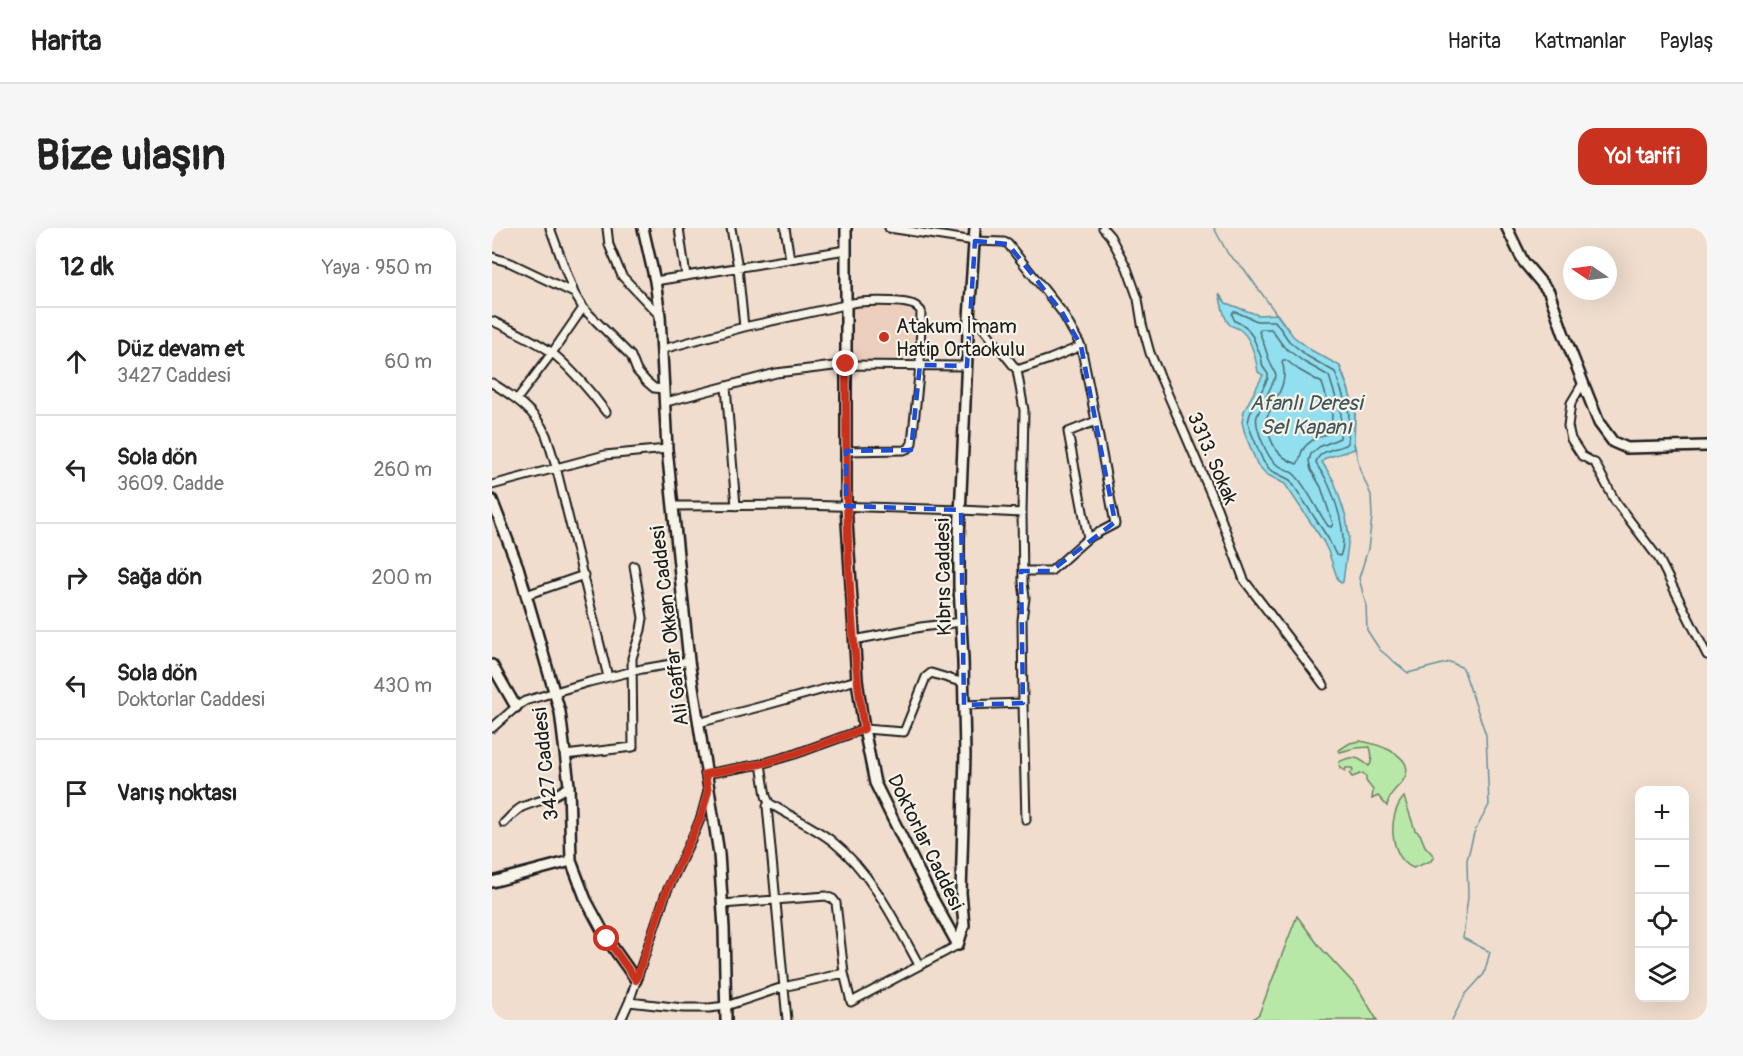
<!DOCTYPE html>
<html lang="tr">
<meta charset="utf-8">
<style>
body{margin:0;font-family:Pangolin,sans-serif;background:#f6f6f6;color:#222}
.controls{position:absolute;right:18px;bottom:18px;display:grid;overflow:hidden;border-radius:12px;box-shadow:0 6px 24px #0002}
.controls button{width:54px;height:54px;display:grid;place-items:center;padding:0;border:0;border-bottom:2px solid #e0e0e0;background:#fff;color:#222;font:30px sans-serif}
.compass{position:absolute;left:1071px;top:18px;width:54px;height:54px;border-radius:50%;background:#fff;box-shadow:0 6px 24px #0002;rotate:283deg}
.stop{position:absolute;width:18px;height:18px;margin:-14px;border:4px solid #c8321e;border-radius:50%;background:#fff}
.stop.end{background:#c8321e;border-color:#fff;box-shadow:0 2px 6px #0008}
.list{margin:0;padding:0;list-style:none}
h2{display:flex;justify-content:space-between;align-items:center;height:78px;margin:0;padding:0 24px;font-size:26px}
h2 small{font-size:20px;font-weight:400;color:#767676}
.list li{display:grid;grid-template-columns:39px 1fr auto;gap:18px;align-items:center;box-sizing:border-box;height:108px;padding:0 24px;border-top:2px solid #e0e0e0}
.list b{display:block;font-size:22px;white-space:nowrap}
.list p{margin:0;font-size:20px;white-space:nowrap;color:#767676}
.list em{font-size:20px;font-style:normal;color:#767676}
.icon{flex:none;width:33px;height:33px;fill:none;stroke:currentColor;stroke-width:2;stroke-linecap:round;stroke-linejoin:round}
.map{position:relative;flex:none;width:1215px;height:792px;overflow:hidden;border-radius:18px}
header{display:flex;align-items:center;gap:36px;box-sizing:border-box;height:84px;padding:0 30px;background:#fff;border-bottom:2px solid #e0e0e0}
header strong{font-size:28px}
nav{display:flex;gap:33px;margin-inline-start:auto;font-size:21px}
.intro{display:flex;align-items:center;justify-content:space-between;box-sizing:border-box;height:144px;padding:0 36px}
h1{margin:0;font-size:42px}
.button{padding:15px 27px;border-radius:18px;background:#c8321e;color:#fff;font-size:21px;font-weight:700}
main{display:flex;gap:36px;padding:0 36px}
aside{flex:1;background:#fff;border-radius:18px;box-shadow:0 6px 24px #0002}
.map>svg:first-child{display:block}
</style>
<header>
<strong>Harita</strong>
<nav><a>Harita</a><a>Katmanlar</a><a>Paylaş</a></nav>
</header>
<div class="intro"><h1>Bize ulaşın</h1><a class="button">Yol tarifi</a></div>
<main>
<aside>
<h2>12 dk<small>Yaya · 950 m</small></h2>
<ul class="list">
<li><svg class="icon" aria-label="ahead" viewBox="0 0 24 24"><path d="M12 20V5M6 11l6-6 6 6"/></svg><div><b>Düz devam et</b><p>3427 Caddesi</p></div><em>60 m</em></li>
<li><svg class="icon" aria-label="left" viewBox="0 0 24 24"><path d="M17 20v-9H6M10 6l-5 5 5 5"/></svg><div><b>Sola dön</b><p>3609. Cadde</p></div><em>260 m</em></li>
<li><svg class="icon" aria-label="right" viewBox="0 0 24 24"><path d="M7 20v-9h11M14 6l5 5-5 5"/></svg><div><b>Sağa dön</b></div><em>200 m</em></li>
<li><svg class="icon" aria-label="left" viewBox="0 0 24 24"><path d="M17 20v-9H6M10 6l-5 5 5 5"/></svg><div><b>Sola dön</b><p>Doktorlar Caddesi</p></div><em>430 m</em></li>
<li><svg class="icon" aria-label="arrive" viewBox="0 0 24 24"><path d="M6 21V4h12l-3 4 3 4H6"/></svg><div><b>Varış noktası</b></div></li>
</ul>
</aside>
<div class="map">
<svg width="1215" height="792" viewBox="0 0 1215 792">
<rect width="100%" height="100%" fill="#f0ddce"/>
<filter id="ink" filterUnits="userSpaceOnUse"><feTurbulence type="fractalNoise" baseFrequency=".0167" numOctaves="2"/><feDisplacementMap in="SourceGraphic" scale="12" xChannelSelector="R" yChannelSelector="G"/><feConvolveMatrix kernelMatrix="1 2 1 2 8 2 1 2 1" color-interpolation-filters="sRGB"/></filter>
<g filter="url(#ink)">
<!-- built -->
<path fill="#ebcebc" d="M365 77H407L419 80 427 89 424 130 421 132 416 133 364 132 360 129 359 86 360 80Z"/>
<!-- green -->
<path fill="#b8e8a8" stroke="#6a8262" stroke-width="1.5" d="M868 513C886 516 929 529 910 554 903 562 897 566 895 578L886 568 880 571 881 562 874 553V548L871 545 860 549 858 546 861 542 860 540H854L853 543 848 540 847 534C861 527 866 529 877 538 881 534 880 525 878 519L863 520 848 524 847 522 858 515Z
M912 569 923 602 928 606 933 618 942 628 939 633 921 640C897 629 895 587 912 569Z
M805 688 828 719 866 760 885 792H760L767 786Z"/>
<!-- water -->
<path fill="#91dfef" stroke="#62919b" stroke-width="1.5" d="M727 66 734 75 766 87 785 86 801 108 819 122 848 138 855 157 863 184 862 215 863 221 834 230 830 234 842 253 854 289 857 309 851 354 849 355 846 352 836 323 831 313 793 256 774 246 765 236 753 206 750 194 752 183 771 147 766 144C764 131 759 109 747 101 744 99 741 99 738 97 731 91 730 75 727 66Z"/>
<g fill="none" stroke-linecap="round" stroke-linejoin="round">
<!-- shore -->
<path stroke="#4b6a70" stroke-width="1.5" d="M741 84H744L765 93H783L797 113 815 128 843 144 857 185 856 215 854 217C843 221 828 222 824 234 826 241 831 245 834 251 843 270 857 308 848 328L844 327 836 310 798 252 778 242 771 233 759 204 756 194 758 186 776 150V146L771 139 769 129 761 109 753 98 743 93 740 87Z
M769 101H779L792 119 812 134 837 148 849 186 848 210 827 219 819 226 817 233 819 242 829 259 841 296 839 299 836 298C825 283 815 259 803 247 797 241 788 240 783 235 775 229 762 198 765 188L784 148C783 142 780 140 778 134 774 124 772 114 767 104Z
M791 132H794L807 142 830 155 840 187 839 204C828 209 817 211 810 223 808 228 808 233 805 236 783 228 779 215 773 193 781 173 798 156 790 134Z"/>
<!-- stream -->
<path stroke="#62919b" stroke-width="1.5" d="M722 0 736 26 752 41 791 95
M848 140 857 163
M862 204 863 185
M862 215 868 242 879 267 880 289 876 321 867 350 874 377 875 402 888 422 916 445 958 434 971 440 994 507 997 577 982 605 975 632 976 669 971 710 998 724 992 746 973 767 960 792"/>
<!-- street casing -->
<g stroke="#1c1c1c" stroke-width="11">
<path id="street" d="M58 0 82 65 91 80 139 128 145 143 155 154 162 160 172 161
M115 0 117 17 130 48 168 88
M187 0 194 48
M239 0 246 40 252 99
M293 0 298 31
M397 0 483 13 512 14 516 16 570 84 589 118 604 193 623 296 596 310 559 343H531
M611 0 618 8 635 40 646 71 650 96 658 125 725 280 752 352 832 457
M0 29 19 35 82 65
M163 53 354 22
M477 89 488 96 525 142 532 182 530 285 531 354 533 370 530 392 531 475 534 592
M0 93C20 102 41 111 59 124 77 138 100 165 114 184
M171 121 252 99 353 77C365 72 409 72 422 77 425 78 426 80 429 83L428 137 420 215 417 220 412 222 354 223
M525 142 558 131 589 118
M0 155C21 168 44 183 54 207 58 218 61 229 64 239L116 449
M1091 155 1079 175 1076 198 1079 211 1090 228 1103 235 1123 273 1167 331 1215 427
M234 159 244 278
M25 171 60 125 91 80
M174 174 284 145 350 137 475 138
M0 257 113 227 175 221
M181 278 311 277 469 282 530 285
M596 310 576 204 604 193
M34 367 92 347
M362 412 429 399 469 394
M472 477 531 475
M206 495 267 479 365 452
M0 500 24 479 33 473 97 454 150 441 197 433
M73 527 141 519 140 430 149 402 151 390 142 338
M269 536 274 568 277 575C296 587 322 599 340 613 380 645 403 693 427 737
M213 546 269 536 303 526 372 501 412 504 434 449 439 445 472 455
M277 575 275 578 295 792
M12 595C18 589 24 582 30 579 47 572 64 570 77 557
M230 676 334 668 341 671 344 675 352 745 359 774 466 717
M137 774 191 780H217L234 778 291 759 352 745
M129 792 137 774 174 665 204 601 209 589 216 563"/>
</g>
<!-- secondary casing -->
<g stroke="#1c1c1c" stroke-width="14">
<path id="secondary" d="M151 0 163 53 168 88 175 221 197 433 227 626 232 700 234 792
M354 0V278L365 452 372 501 383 555 439 668 466 717 472 697 469 665 473 527 471 432 467 358V310L476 106 483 0
M1015 0 1031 33 1057 64 1071 104 1107 195 1121 214 1135 220 1215 218
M0 272 26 339 68 484 77 557 79 633 94 672 115 711 144 752
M0 437 24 479
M0 654 79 633"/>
</g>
<!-- street -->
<use href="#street" stroke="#f7f3e8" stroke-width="7"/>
<!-- secondary -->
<use href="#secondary" stroke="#f7f3e8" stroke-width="9"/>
</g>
</g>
<g fill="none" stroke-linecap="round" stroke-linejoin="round" filter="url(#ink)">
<!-- route -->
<path stroke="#c8321e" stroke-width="8" d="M115 711 144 752 174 664 209 589 216 563 213 546 269 536 303 526 372 501C354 381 354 258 354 136"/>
</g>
<!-- marked area -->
<path fill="none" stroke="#1d4ed8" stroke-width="4.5" stroke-dasharray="12 8" stroke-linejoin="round" d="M483 13 516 16 570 84 589 118 623 294 559 343H529L531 475 472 477 469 282 354 278V223L419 222 428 137 475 138Z"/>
<!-- markers -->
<circle fill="#c8321e" stroke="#f7f3e8" stroke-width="2" cx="392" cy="109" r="6"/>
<g text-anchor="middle" stroke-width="4.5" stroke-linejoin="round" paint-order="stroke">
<!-- poi labels -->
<g font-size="20" fill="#1c1c1c" stroke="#f7f3e8" text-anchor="start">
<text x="404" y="105">Atakum İmam<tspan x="404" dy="23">Hatip Ortaokulu</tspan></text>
</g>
<!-- street labels -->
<g font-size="20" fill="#1c1c1c" stroke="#f7f3e8">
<text transform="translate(721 230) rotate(67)" y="7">3313. Sokak</text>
<text transform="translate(451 349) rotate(-91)" y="7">Kıbrıs Caddesi</text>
<text transform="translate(177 398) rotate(-97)" y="7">Ali Gaffar Okkan Caddesi</text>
<text transform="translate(53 536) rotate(-96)" y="7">3427 Caddesi</text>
<text transform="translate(434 614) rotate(64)" y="7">Doktorlar Caddesi</text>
</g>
<!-- water labels -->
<g font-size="21" font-style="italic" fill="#3f565b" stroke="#f7f3e8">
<text x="814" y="182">Afanlı Deresi<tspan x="814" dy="24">Sel Kapanı</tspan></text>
</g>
</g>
</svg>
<div class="controls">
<button>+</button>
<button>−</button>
<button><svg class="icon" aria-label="locate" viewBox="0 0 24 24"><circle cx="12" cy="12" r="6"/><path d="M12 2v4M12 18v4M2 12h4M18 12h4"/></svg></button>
<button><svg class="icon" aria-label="layers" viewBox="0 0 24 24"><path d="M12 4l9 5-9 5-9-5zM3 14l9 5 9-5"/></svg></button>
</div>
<svg class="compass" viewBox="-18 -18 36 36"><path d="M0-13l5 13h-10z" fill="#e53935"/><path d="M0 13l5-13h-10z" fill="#767676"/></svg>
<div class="stop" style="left:115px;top:711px"></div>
<div class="stop end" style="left:354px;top:136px"></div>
</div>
</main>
